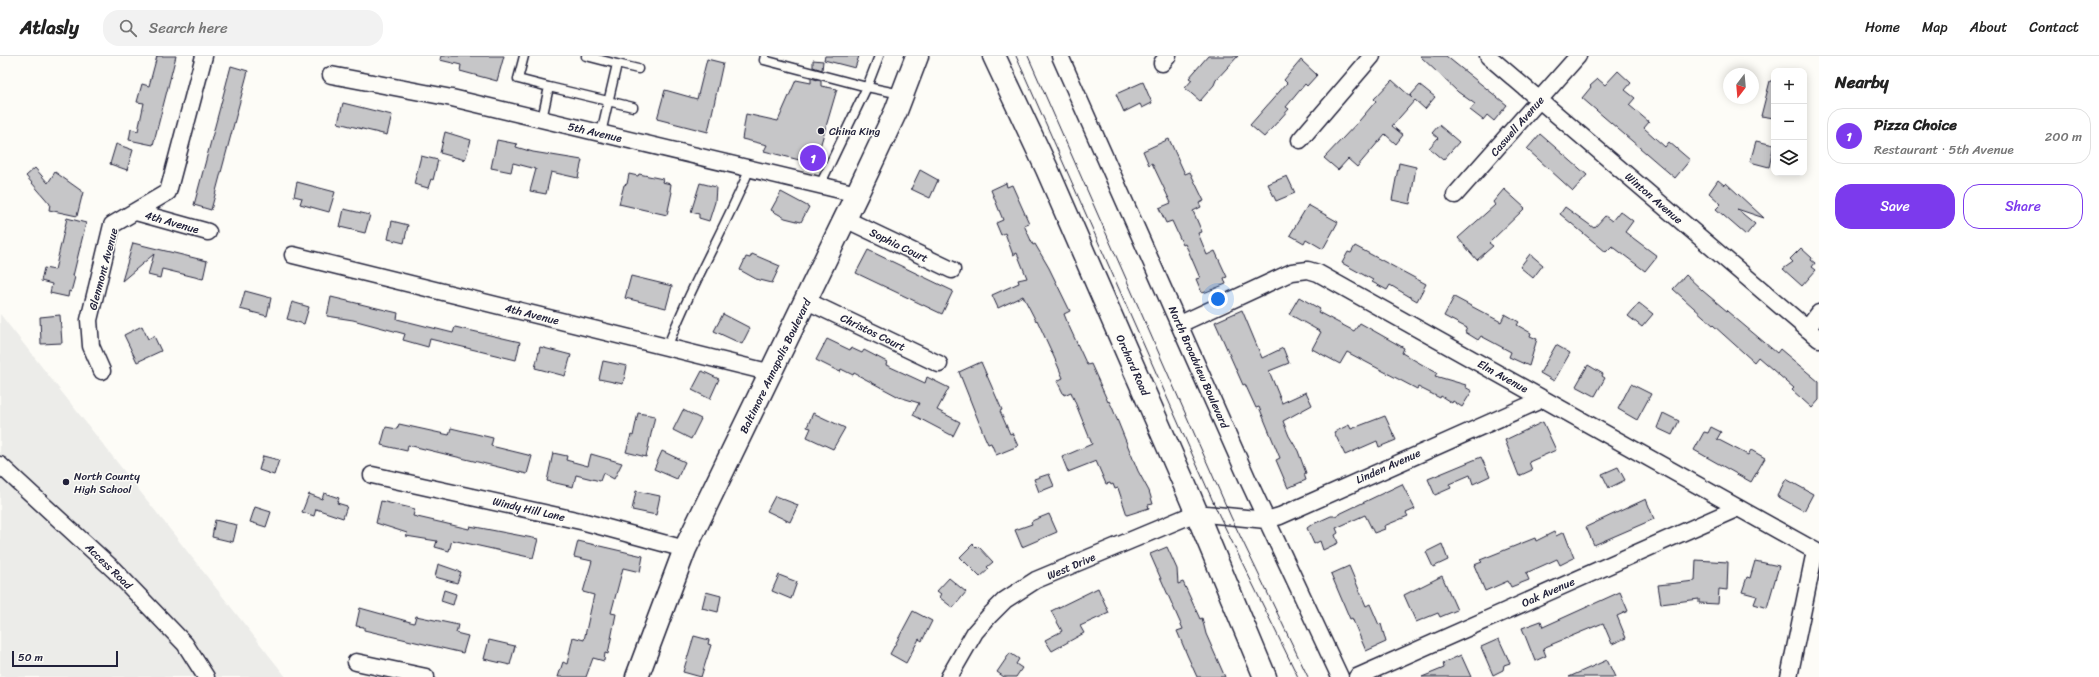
<!DOCTYPE html>
<meta charset="utf-8">
<style>
body{margin:0;font-family:Sriracha,sans-serif;background:#f2f2f2;color:#222}
.controls{position:absolute;right:12px;top:12px;display:grid;overflow:hidden;border-radius:8px;box-shadow:0 2px 10px #0003}
.controls button{width:36px;height:36px;display:grid;place-items:center;padding:0;border:0;border-bottom:1px solid #e0e0e0;background:#fff;color:#222;font:20px sans-serif}
.compass{position:absolute;left:1723px;top:12px;width:36px;height:36px;border-radius:50%;background:#fff;box-shadow:0 2px 10px #0003;rotate:196deg}
.scale{position:absolute;left:12px;bottom:10px;width:106px;box-sizing:border-box;padding-left:4px;border:2px solid #22223b;border-top:0;font-size:11px;line-height:14px;white-space:nowrap;color:#22223b;-webkit-text-stroke:3px #fdfcf7;paint-order:stroke}
.you{position:absolute;left:1218px;top:243px;width:14px;height:14px;margin:-10px;border:3px solid #fff;border-radius:50%;background:#1a73e8;box-shadow:0 0 0 6px #1a73e833}
.badge{display:grid;place-items:center;width:26px;height:26px;border-radius:50%;background:#7c3aed;color:#fff;font-size:13px;font-weight:700}
.pin{position:absolute;translate:-50% -50%;border:2px solid #fff;box-shadow:0 1px 4px #0006}
.list{margin:0;padding:0;list-style:none}
h2{display:flex;justify-content:space-between;align-items:center;height:52px;margin:0;padding:0 16px;font-size:17px}
h2 small{font-size:13px;font-weight:400;color:#767676}
.list li{display:grid;grid-template-columns:26px 1fr auto;gap:12px;align-items:center;box-sizing:border-box;height:56px;margin:0 8px 8px;padding:0 8px;border:1px solid #e0e0e0;border-radius:16px}
.list b{display:block;font-size:15px;white-space:nowrap}
.list p{margin:0;font-size:13px;white-space:nowrap;color:#767676}
.list em{font-size:13px;font-style:normal;color:#767676}
.actions{display:flex;gap:8px;padding:12px 16px}
.actions a{flex:1;padding:9px 0;border:1px solid #7c3aed;border-radius:16px;text-align:center;font-size:14px;color:#7c3aed}
.actions .main{background:#7c3aed;color:#fff}
.icon{flex:none;width:22px;height:22px;fill:none;stroke:currentColor;stroke-width:2;stroke-linecap:round;stroke-linejoin:round}
.map{position:relative;flex:none;width:1819px;height:621px;overflow:hidden}
header{display:flex;align-items:center;gap:24px;box-sizing:border-box;height:56px;padding:0 20px;background:#fff;border-bottom:1px solid #e0e0e0}
header strong{font-size:19px}
nav{display:flex;gap:22px;margin-inline-start:auto;font-size:14px}
.search{width:280px;height:36px;background:#f2f2f2;display:flex;align-items:center;gap:10px;box-sizing:border-box;padding:0 14px;border-radius:16px;color:#767676;font-size:15px}
main{display:flex}
aside{flex:1;background:#fff}
.map>svg:first-child{display:block}
</style>
<header>
<strong>Atlasly</strong>
<div class="search"><svg class="icon" aria-label="search" viewBox="0 0 24 24"><circle cx="10" cy="10" r="6"/><path d="M15 15l6 6"/></svg>Search here</div>
<nav><a>Home</a><a>Map</a><a>About</a><a>Contact</a></nav>
</header>
<main>
<div class="map">
<svg width="1819" height="621" viewBox="0 0 1819 621">
<rect width="100%" height="100%" fill="#fdfcf7"/>
<filter id="ink" filterUnits="userSpaceOnUse"><feTurbulence type="fractalNoise" baseFrequency=".025" numOctaves="2"/><feDisplacementMap in="SourceGraphic" scale="8" xChannelSelector="R" yChannelSelector="G"/><feConvolveMatrix kernelMatrix="1 2 1 2 8 2 1 2 1" color-interpolation-filters="sRGB"/></filter>
<g filter="url(#ink)">
<!-- built -->
<path fill="#ecece9" d="M0 258 98 382 286 621H0Z"/>
<!-- building -->
<path fill="#c6c6c8" stroke="#22223b" d="M157 0H176L153 89 129 84 131 73 138 75 144 47 137 46 142 28 149 30Z
M441 0H504L497 25 460 15 461 9 440 4Z
M825 0H859L855 12 824 4Z
M1208 0H1238L1216 24 1214 29 1200 45 1185 32 1192 24 1189 22Z
M1420 0H1446L1507 49 1494 65 1487 59 1483 64 1470 54 1475 48 1458 36Z
M707 3 723 7 708 76 657 63 665 34 697 43Z
M813 4 823 5 822 14 813 11Z
M1301 4 1317 19 1307 30 1305 28 1286 51 1289 53 1264 81 1250 69 1287 27 1284 24Z
M231 10 248 15 211 154 194 149Z
M1618 15 1631 27 1625 34 1635 42 1629 49 1649 66 1644 72 1665 91 1669 86 1690 104 1675 122 1582 42 1591 31 1590 30 1598 23 1605 29Z
M811 22 821 25V30L837 33 815 108 764 95 767 89 742 83 746 58 778 65 796 24 811 27Z
M1392 24 1412 42 1410 40 1420 29 1435 41 1425 53 1415 44 1392 70 1403 79 1396 88 1385 78 1357 111 1348 103 1338 114 1324 102 1359 65 1376 45 1374 43Z
M1770 25H1774V62L1761 60Z
M1143 26 1152 47 1142 52 1140 48 1124 56 1116 38Z
M343 47 392 59 387 79 338 67Z
M1439 69 1459 86 1443 104 1429 92 1438 82 1432 77Z
M445 76 471 84 465 104 440 97Z
M1540 78 1587 119 1573 135 1527 93Z
M1169 83 1185 118 1190 116 1204 145 1199 147 1201 151 1193 155 1202 176 1198 177 1207 199 1215 195 1227 221 1224 222 1226 228 1206 236 1202 237 1196 223 1200 222 1188 194 1185 188 1183 189 1172 165 1166 167 1159 152 1171 147 1152 107 1149 109 1143 95Z
M497 84 517 88 516 91 533 96 582 104 578 122 551 116 546 138 530 135 536 113 513 107 511 116 491 112Z
M1756 85 1774 89 1769 111 1750 106Z
M116 88 133 94 127 114 110 108Z
M421 100 438 104 433 124 431 123 428 132 414 128Z
M1399 107 1416 111 1410 148 1392 144Z
M35 112 48 127 55 116 83 136 77 160 49 154 50 148 26 120Z
M920 114 938 124 930 142 911 133Z
M629 118 638 120 639 118 663 123 662 126 671 128 670 135 672 136 667 159 619 148 624 129 627 128Z
M1287 120 1295 137 1276 145 1268 128Z
M1718 124 1724 129 1726 127 1764 162 1737 153 1755 168 1746 179 1716 153 1721 148 1709 137Z
M297 126 335 136 329 156 300 148 302 142 294 140Z
M700 127 716 131 715 146 709 165 699 162V158L691 156Z
M1006 127 1007 131 1012 129 1029 167 1024 169 1033 189 1035 188 1049 212 1070 255 1064 258 1068 268 1087 309 1091 308 1108 346 1109 345 1112 351 1138 415 1149 435 1153 448 1148 449 1149 452 1127 459 1118 432 1115 433 1113 428 1111 429 1110 427 1106 428 1096 405 1068 416 1062 401 1092 388 1071 336 1064 339 1057 325 1063 322 1054 301 1037 264 1036 265 1023 240 998 252 992 239 1019 227 1018 224 1027 222 1017 197 1013 199 1005 177 1001 179 996 167 1003 164 991 134Z
M1504 133 1525 152 1489 187 1493 190 1477 204 1458 182 1495 149 1493 146Z
M781 136 809 151 801 166 785 162 771 154Z
M1308 149 1338 166 1323 193 1306 183 1304 187 1290 179Z
M1565 151 1594 172 1605 160 1612 165 1620 155 1633 165 1625 176 1657 200 1645 215 1612 190 1606 196 1560 158Z
M344 153 370 159 365 177 340 171Z
M67 162 86 167 73 220 75 221 71 236 69 235 68 241 50 237 52 228 41 225 44 212 55 214Z
M392 165 408 169 404 187 388 183Z
M133 187 207 205 203 223 162 213 160 222 148 219 154 198 122 225Z
M1355 190 1426 228 1417 245 1390 229 1387 234 1372 226 1373 224 1342 207 1348 196 1351 197Z
M1801 192 1812 202 1811 204 1815 207 1812 211 1816 214 1802 230 1783 213 1793 206 1790 203Z
M868 194 953 235 942 258 856 217Z
M752 198 780 210 772 227 756 223 740 214 746 201 750 202Z
M1530 198 1543 209 1533 222 1520 211Z
M1686 219 1703 235 1777 297 1780 293 1819 326V344L1812 352 1792 334 1794 332 1758 301 1754 306 1673 233Z
M631 220 672 230 666 252 625 242Z
M245 235 271 242 267 260 240 253Z
M331 241 398 257 397 263 453 277 455 271 520 286 516 304 430 283 428 291 403 284 405 278 353 264 327 260Z
M1299 241 1320 253 1318 256 1354 275 1360 267 1404 292 1402 297 1437 317 1435 320 1466 329 1465 331 1472 335 1462 351 1453 345 1452 347 1441 340 1440 342 1418 331 1417 333 1347 296 1340 308 1312 293 1321 276 1289 258Z
M1454 241 1501 266 1505 258 1519 266 1517 269 1531 277 1530 280 1537 283 1529 310 1509 301 1511 296 1481 280 1478 284 1465 276 1467 272 1444 260Z
M292 246 309 251 304 268 287 263Z
M1639 247 1653 258 1642 271 1628 260Z
M1242 254 1262 302 1283 292 1289 307 1269 315 1282 347 1306 336 1312 349 1283 365 1289 380 1298 395 1306 417 1304 418 1306 424 1288 432 1276 404 1280 402 1259 351 1256 352 1245 328 1243 329 1215 266Z
M723 258 750 272 742 288 714 275Z
M60 259 62 287 41 288 40 261Z
M142 270 148 283 154 280 161 295 137 306 124 279Z
M827 283 850 294 851 292 862 297 864 294 887 306 886 309 925 327 927 321 949 332 937 354 960 366 953 380 913 359 919 347 899 341 854 317 853 319 841 313 840 316 816 304Z
M1556 289 1570 297 1554 325 1540 317Z
M540 291 571 299 565 320 535 312Z
M603 305 627 310 623 328 599 323Z
M981 306 1002 354 1000 355 1010 378 1012 377 1018 390 996 399 991 387 988 388 984 379 959 316Z
M1588 309 1603 318 1602 320 1605 322 1595 340 1576 330Z
M702 315 719 323 710 343 692 334Z
M1631 328 1651 338 1637 364 1618 353Z
M683 354 701 363 691 383 673 374Z
M638 357 655 360 646 401 626 396 631 379 633 380Z
M813 357 845 372 833 393 807 381 811 372 807 371Z
M1663 357 1679 365 1672 379 1657 372Z
M1385 360 1396 384 1379 391 1377 385 1345 399 1334 376 1349 369 1351 373Z
M1543 366 1556 394 1529 406 1532 414 1519 420 1505 384Z
M399 368 449 379 451 372 493 382 491 390 532 400 527 418 408 389 407 395 381 389 386 371 397 373Z
M1711 371 1721 376 1717 383 1748 399 1751 394 1765 402 1751 426 1694 394 1704 376 1708 377Z
M662 395 685 406 677 423 654 413Z
M553 397 567 400 566 404 588 410 591 398 622 407 614 423 603 417 600 425 576 419 573 431 547 425Z
M263 400 279 404 274 419 259 414Z
M1481 401 1490 420 1473 428 1470 419 1449 428 1451 432 1435 439 1428 423Z
M1618 411 1625 424 1609 432 1602 418Z
M1049 418 1054 430 1039 436 1034 423Z
M1786 423 1813 438 1804 455 1777 440Z
M1402 428 1415 453 1406 457 1408 460 1384 470 1385 473 1374 477 1365 459 1336 472 1338 477 1335 479 1338 487 1323 494 1320 485 1314 488 1307 472 1311 469 1331 460H1335Z
M636 435 660 440 656 459 632 454Z
M324 437 339 442 337 447 347 450 343 462 316 453 314 460 302 456 309 438 322 443Z
M775 440 798 449 790 466 767 455Z
M1646 443 1654 463 1594 489 1586 471Z
M381 445 415 453 413 460 469 473 470 470 538 483 533 502 452 484 449 495 435 491 437 485 406 480 407 477 376 467Z
M255 451 271 456 266 471 250 466Z
M1049 458 1057 476 1022 491 1015 474 1032 468 1031 466 1034 464Z
M215 464 237 469 233 486 212 481Z
M1554 476 1556 480 1564 476 1574 502 1560 509 1557 503 1544 509 1526 517 1529 524 1511 531 1508 525 1485 535 1474 509 1482 506 1480 504 1535 482 1536 485Z
M578 485 643 500 640 516 623 512 611 557 616 558 608 598 605 597 604 605 593 602 586 621H558L563 606 567 608 573 581 584 584 594 539 583 536 592 505 574 501Z
M973 488 977 492 979 491 993 506 987 511 989 513 980 521 960 501Z
M1442 488 1448 504 1433 511 1426 496Z
M1167 491 1177 513 1178 528 1183 526 1200 563 1202 562 1206 578 1225 621H1197L1188 601 1177 575 1183 573 1150 498Z
M1696 504 1728 506 1727 534 1719 533 1718 548 1699 547V543L1661 548 1658 529 1695 525Z
M1755 505 1779 510 1767 552 1754 548 1757 540 1742 536 1747 521 1750 522Z
M438 508 461 516 457 527 435 521Z
M1349 510 1366 550 1370 548 1379 569 1381 568 1386 586 1366 595 1352 562 1350 563 1331 518Z
M779 519 797 526 791 543 772 535Z
M1442 520 1457 554 1440 561 1438 557 1416 566 1404 539Z
M949 522 966 536 953 552 939 541 941 538 937 535Z
M1098 532 1109 557 1080 570 1084 577 1052 595 1045 584 1062 575 1051 555Z
M444 534 456 538 453 549 441 545Z
M706 536 721 540 718 556 702 552Z
M1620 536 1628 555 1617 560 1626 582 1612 588 1603 567 1543 592 1546 600 1535 605 1522 572 1541 565 1543 571Z
M360 552 414 567 416 560 458 569 456 577 468 580 463 597 364 574V571L356 570Z
M913 555 932 565 922 585 919 583 906 607 890 598Z
M694 580 709 584 708 588 711 589 701 621 683 616Z
M1499 583 1510 607 1504 609 1503 614 1493 619 1481 591Z
M489 584 515 590 510 609 484 603Z
M1010 597 1019 603 1016 608 1022 612 1016 621H1004L997 616Z
M1461 599 1471 621H1422L1444 612 1443 607Z
M1607 604 1615 621H1569Z"/>
<g fill="none" stroke-linecap="round" stroke-linejoin="round">
<!-- lane casing -->
<g stroke="#22223b" stroke-width="11">
<path id="lane" d="M524 0 518 23 549 31 542 63
M586 0 617 8 601 77
M765 0 764 4 867 31 879 0
M617 8 638 13
M549 31 633 51
M820 129 867 31 901 38
M667 292C690 230 725 173 750 112"/>
</g>
<!-- street casing -->
<g stroke="#22223b" stroke-width="19">
<path id="street" d="M1060 0 1248 424 1340 621
M1488 0 1819 283
M1162 7 1168 0
M331 19 452 42 857 138
M1300 84 1372 0
M1455 139 1578 0
M136 156 208 176
M845 163 952 214
M293 199 772 317
M807 245 939 308
M1180 268 1292 216 1308 214 1318 217 1819 497
M1807 273 1819 257
M102 315 91 290 89 264 112 169 168 136 204 0
M0 409 114 514 185 588 206 621
M372 419 585 466 685 493
M356 606 426 621
M949 621 975 576 990 559 1005 544 1036 524 1196 457 1266 464 1280 460 1543 343
M1357 621 1738 452
M1789 621 1815 495"/>
</g>
<!-- secondary casing -->
<g stroke="#22223b" stroke-width="25">
<path id="secondary" d="M994 0 1047 113 1190 441 1265 621
M637 621 685 493 857 138 896 55 917 0"/>
</g>
<!-- lane -->
<use href="#lane" stroke="#fdfcf7" stroke-width="8"/>
<!-- street -->
<use href="#street" stroke="#fdfcf7" stroke-width="16"/>
<!-- secondary -->
<use href="#secondary" stroke="#fdfcf7" stroke-width="22"/>
<!-- tram -->
<path stroke="#22223b" stroke-width="1" d="M1016 0 1219 459 1298 621
M1028 0 1231 461 1308 621"/>
</g>
</g>
<!-- markers -->
<g fill="#22223b" stroke="#fdfcf7" stroke-width="1.5">
<circle cx="821" cy="75" r="4"/>
<circle cx="66" cy="426" r="4"/>
</g>
<g text-anchor="middle" stroke-width="3" stroke-linejoin="round" paint-order="stroke">
<!-- street labels -->
<g font-size="11" fill="#22223b" stroke="#fdfcf7">
<text transform="translate(1517 70) rotate(-49)" y="4">Caswell Avenue</text>
<text transform="translate(595 76) rotate(13)" y="4">5th Avenue</text>
<text transform="translate(1654 142) rotate(41)" y="4">Winton Avenue</text>
<text transform="translate(172 166) rotate(16)" y="4">4th Avenue</text>
<text transform="translate(899 189) rotate(26)" y="4">Sophia Court</text>
<text transform="translate(103 213) rotate(-75)" y="4">Glenmont Avenue</text>
<text transform="translate(532 258) rotate(14)" y="4">4th Avenue</text>
<text transform="translate(873 276) rotate(26)" y="4">Christos Court</text>
<text transform="translate(1133 309) rotate(66)" y="4">Orchard Road</text>
<text transform="translate(775 310) rotate(-64)" y="4">Baltimore Annapolis Boulevard</text>
<text transform="translate(1199 311) rotate(66)" y="4">North Broadview Boulevard</text>
<text transform="translate(1503 320) rotate(29)" y="4">Elm Avenue</text>
<text transform="translate(1388 410) rotate(-24)" y="4">Linden Avenue</text>
<text transform="translate(529 453) rotate(13)" y="4">Windy Hill Lane</text>
<text transform="translate(109 510) rotate(44)" y="4">Access Road</text>
<text transform="translate(1071 510) rotate(-23)" y="4">West Drive</text>
<text transform="translate(1548 536) rotate(-24)" y="4">Oak Avenue</text>
</g>
<!-- poi labels -->
<g font-size="11" fill="#22223b" stroke="#fdfcf7" text-anchor="start">
<text x="829" y="79">China King</text>
<text x="74" y="424">North County<tspan x="74" dy="13">High School</tspan></text>
</g>
</g>
</svg>
<div class="controls">
<button>+</button>
<button>−</button>
<button><svg class="icon" aria-label="layers" viewBox="0 0 24 24"><path d="M12 4l9 5-9 5-9-5zM3 14l9 5 9-5"/></svg></button>
</div>
<svg class="compass" viewBox="-18 -18 36 36"><path d="M0-13l5 13h-10z" fill="#e53935"/><path d="M0 13l5-13h-10z" fill="#767676"/></svg>
<div class="scale">50 m</div>
<div class="you"></div>
<div class="pin badge" style="left:813px;top:102px">1</div>
</div>
<aside>
<h2>Nearby<small></small></h2>
<ul class="list">
<li><span class="badge">1</span><div><b>Pizza Choice</b><p>Restaurant · 5th Avenue</p></div><em>200 m</em></li>
</ul>
<div class="actions"><a class="main">Save</a><a>Share</a></div>
</aside>
</main>
